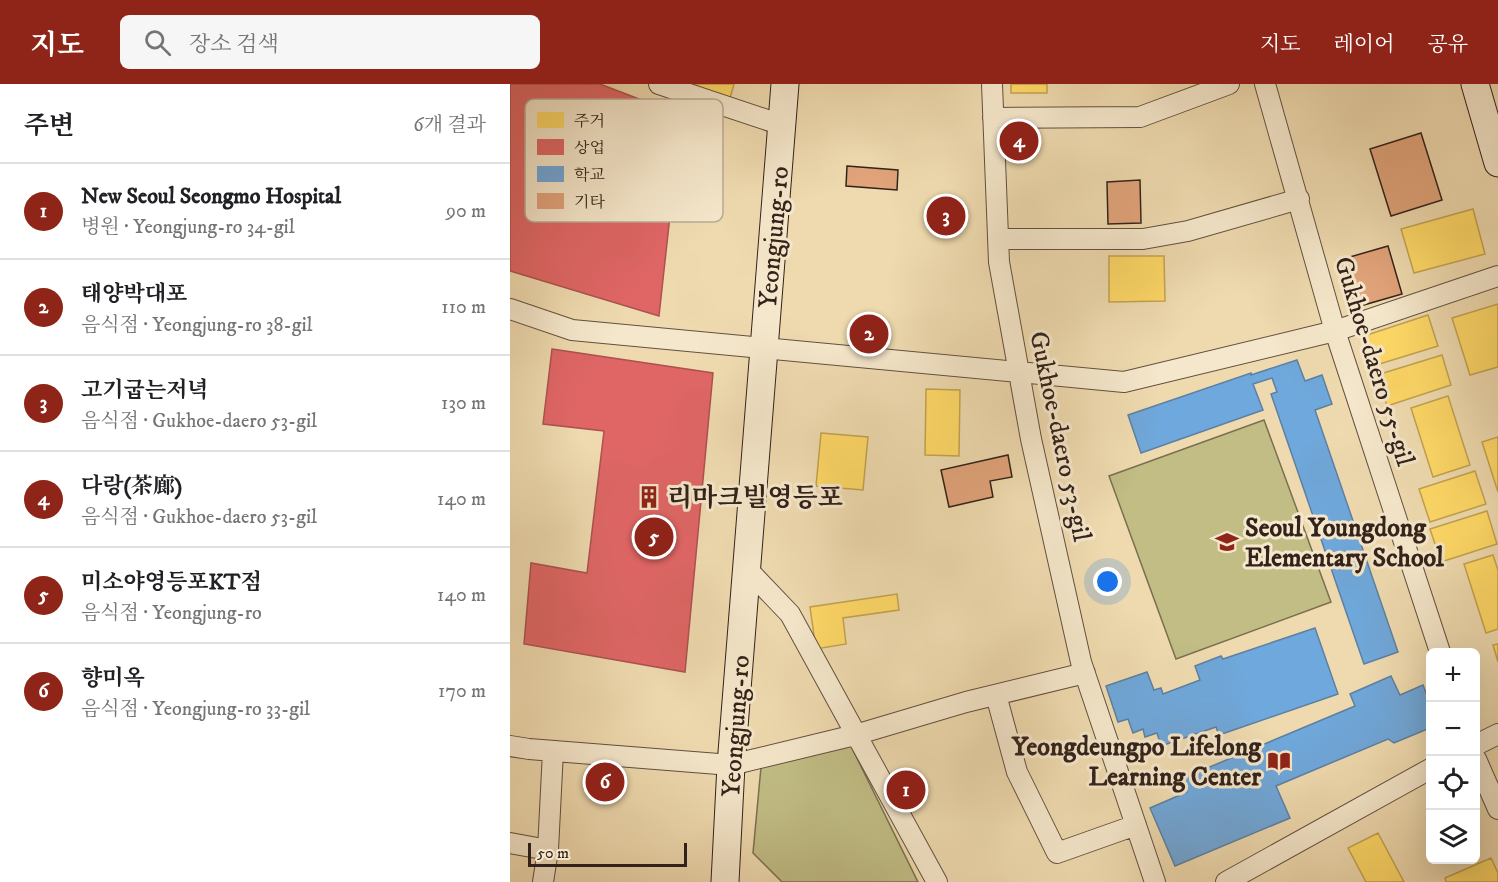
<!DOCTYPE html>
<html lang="ko">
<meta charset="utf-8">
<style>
body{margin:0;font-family:"IM FELL DW Pica","Noto Serif KR",serif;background:#f6f6f6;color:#202124}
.controls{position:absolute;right:18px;bottom:18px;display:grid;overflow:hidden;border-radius:9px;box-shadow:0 6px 24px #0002}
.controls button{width:54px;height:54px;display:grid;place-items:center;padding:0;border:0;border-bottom:2px solid #e0e0e0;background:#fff;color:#202124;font:30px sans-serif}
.scale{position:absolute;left:18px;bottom:15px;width:159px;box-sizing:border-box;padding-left:6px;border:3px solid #33221b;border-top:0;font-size:16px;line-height:21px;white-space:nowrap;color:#33221b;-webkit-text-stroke:4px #f5e7cb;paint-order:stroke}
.you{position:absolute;left:598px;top:498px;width:21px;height:21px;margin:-15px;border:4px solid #fff;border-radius:50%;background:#1a73e8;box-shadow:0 0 0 9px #1a73e833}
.badge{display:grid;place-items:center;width:39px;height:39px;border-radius:50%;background:#8f2418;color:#fff;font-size:20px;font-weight:700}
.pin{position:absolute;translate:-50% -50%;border:3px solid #fff;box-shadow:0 2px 6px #0006}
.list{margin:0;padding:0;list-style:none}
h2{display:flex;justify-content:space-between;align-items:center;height:78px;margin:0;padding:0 24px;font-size:26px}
h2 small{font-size:20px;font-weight:400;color:#757577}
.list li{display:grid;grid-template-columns:39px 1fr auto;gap:18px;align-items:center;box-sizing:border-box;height:96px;padding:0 24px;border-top:2px solid #e0e0e0}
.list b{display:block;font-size:22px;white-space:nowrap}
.list p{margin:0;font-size:20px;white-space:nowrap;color:#757577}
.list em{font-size:20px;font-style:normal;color:#757577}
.icon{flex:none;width:33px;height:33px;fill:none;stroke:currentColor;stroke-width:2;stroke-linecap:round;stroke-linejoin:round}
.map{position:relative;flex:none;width:988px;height:798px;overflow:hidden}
header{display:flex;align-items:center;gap:36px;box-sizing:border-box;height:84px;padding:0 30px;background:#8f2418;color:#fff}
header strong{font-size:28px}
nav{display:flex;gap:33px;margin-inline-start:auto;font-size:21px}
.search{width:420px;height:54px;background:#f6f6f6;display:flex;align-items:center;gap:15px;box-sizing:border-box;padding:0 21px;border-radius:9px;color:#757577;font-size:22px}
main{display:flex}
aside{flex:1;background:#fff}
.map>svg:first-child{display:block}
</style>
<header>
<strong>지도</strong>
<div class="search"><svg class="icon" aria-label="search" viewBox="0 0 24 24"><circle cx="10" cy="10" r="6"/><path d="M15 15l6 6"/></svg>장소 검색</div>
<nav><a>지도</a><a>레이어</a><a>공유</a></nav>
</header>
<main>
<aside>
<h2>주변<small>6개 결과</small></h2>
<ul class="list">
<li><span class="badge">1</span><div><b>New Seoul Seongmo Hospital</b><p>병원 · Yeongjung-ro 34-gil</p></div><em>90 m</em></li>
<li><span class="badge">2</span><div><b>태양박대포</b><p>음식점 · Yeongjung-ro 38-gil</p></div><em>110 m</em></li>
<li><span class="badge">3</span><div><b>고기굽는저녁</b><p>음식점 · Gukhoe-daero 53-gil</p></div><em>130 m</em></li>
<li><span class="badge">4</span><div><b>다랑(茶廊)</b><p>음식점 · Gukhoe-daero 53-gil</p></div><em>140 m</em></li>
<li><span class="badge">5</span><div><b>미소야영등포KT점</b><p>음식점 · Yeongjung-ro</p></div><em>140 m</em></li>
<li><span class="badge">6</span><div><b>향미옥</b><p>음식점 · Yeongjung-ro 33-gil</p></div><em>170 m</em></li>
</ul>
</aside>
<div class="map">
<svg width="988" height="798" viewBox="0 0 988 798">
<rect width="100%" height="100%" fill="#efdaaf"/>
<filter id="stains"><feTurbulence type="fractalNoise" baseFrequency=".00333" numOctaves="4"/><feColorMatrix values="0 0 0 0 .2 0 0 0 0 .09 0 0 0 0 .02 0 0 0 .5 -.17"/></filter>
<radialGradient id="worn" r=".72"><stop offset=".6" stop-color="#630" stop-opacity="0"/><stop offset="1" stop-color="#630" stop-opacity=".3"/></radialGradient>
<!-- green -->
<path fill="#c1bd85" stroke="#7a7050" stroke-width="1.5" d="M754 336 821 518 666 575 599 392Z
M341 662 408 798H272L243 769 251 683Z"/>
<!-- homes -->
<path fill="#ffd966" stroke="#c2a250" stroke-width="1.5" d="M181 0H224L220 14Z
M501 0H537V9H501Z
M963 125 975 170 904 189 891 145Z
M599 172H654L655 217 599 218Z
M988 220V283L960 291 942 234Z
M918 231 928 262 863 282 854 252Z
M932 271 941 301 877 322 867 291Z
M416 305 450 306 449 372 415 371Z
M938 312 960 381 923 393 901 324Z
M311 349 358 353 353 406 306 402Z
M988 353V408L972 358Z
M965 387 976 420 920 438 909 405Z
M977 427 987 460 931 478 920 445Z
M983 471 988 486V545L976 549 954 480Z
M387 510 389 526 333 534 336 560 306 565 300 523Z
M988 560V578L983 561Z
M868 749 894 798H856L838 764Z
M981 774 988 789V798H936L935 794Z"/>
<!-- shops -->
<path fill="#e06666" stroke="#ac5250" stroke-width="1.5" d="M0 0H90L171 31 149 232 0 187Z
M42 265 203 289 175 588 14 560 21 479 77 489 94 347 33 340Z"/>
<!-- schools -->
<path fill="#6fa8dc" stroke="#5d80a2" stroke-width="1.5" d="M787 276 795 297 812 291 822 320 805 326 888 568 854 580 761 310 767 308 762 294 743 300 753 326 631 369 618 331 741 289V291Z
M805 544 828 610 709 651 706 643 651 662 647 649 635 653 633 645 623 649 618 635 608 638 596 602 637 588 644 606 651 604 653 610 690 596 685 582 711 572 713 575Z
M881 592 890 611 913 601 920 619V644L884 659 878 655 766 702 780 734 665 782 640 724 677 708 671 695 845 622 840 610Z"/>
<!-- building -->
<path fill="#e1a37a" stroke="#33221b" stroke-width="1.5" d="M911 49 932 116 881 132 860 65Z
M337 82 388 86 387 106 336 102Z
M630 96 631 139 598 140 597 98Z
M878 162 892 210 840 225 826 177Z
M498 371 502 393 480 397 483 413 439 423 431 386Z"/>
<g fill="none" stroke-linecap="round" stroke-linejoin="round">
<!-- street casing -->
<g stroke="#625040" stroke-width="22">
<path id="street" d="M149 0 272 41
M482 0 489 178 521 355 571 578 645 798
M755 0 825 247 930 568
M483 34 630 33 719 0
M488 155H633L678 147 789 115
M0 225 62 246 614 298 825 247 988 192
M237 485 280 530 427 798
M486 611 507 688 547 769 626 741
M966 661 988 650
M0 662 19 665 221 681 345 651 456 618 575 589
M966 675 988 725
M0 759 38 766
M33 798 38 766 43 667
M716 798 920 685"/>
</g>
<!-- secondary casing -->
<g stroke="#33221b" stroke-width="29">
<path id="secondary" d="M965 0 988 79
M215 798 221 681 275 0"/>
</g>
<!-- street -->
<use href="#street" stroke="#f5e7cb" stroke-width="20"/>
<!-- secondary -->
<use href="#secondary" stroke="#f5e7cb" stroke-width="27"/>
</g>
<!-- icons -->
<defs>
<g id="building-bare" transform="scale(1.8)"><path d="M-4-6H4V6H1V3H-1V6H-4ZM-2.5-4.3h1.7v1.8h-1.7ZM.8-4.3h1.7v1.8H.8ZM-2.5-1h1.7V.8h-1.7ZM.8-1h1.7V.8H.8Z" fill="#8f2418" stroke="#f5e7cb" stroke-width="2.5" paint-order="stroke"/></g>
<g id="school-bare" transform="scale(1.8)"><path d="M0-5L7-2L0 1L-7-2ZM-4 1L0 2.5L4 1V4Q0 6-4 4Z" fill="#8f2418" stroke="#f5e7cb" stroke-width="2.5" paint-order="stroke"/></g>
<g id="library-bare" transform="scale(1.8)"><path d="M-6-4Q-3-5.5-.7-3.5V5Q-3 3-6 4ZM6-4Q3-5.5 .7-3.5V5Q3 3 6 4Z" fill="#8f2418" stroke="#f5e7cb" stroke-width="2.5" paint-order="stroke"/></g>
</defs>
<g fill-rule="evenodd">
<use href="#building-bare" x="139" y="413"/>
<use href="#school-bare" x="717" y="458"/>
<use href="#library-bare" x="769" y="677"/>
</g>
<g text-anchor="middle" stroke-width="6" stroke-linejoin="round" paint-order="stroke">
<!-- street labels -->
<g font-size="26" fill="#33221b" stroke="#f5e7cb">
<text transform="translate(263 153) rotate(-85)" y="9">Yeongjung-ro</text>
<text transform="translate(865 277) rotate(73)" y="9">Gukhoe-daero 55-gil</text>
<text transform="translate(551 352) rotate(78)" y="9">Gukhoe-daero 53-gil</text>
<text transform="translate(225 642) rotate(-86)" y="9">Yeongjung-ro</text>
</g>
<!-- poi labels -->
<g font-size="26" font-weight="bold" fill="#33221b" stroke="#f5e7cb" text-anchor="start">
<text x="157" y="422">리마크빌영등포</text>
<text x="735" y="452">Seoul Youngdong<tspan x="735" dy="30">Elementary School</tspan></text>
<text x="751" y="671" text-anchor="end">Yeongdeungpo Lifelong<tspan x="751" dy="30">Learning Center</tspan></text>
</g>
</g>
<!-- legend -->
<rect x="15" y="15" width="198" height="123" rx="9" fill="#f5e7cb" stroke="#bbac96" stroke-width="1.5"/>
<rect x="27" y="28" width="27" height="16" fill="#ffd966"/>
<rect x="27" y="55" width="27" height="16" fill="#e06666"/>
<rect x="27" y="82" width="27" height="16" fill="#6fa8dc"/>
<rect x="27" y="109" width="27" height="16" fill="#e1a37a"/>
<g font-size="16" fill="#33221b">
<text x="64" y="42">주거</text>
<text x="64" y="69">상업</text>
<text x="64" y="96">학교</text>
<text x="64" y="123">기타</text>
</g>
<rect width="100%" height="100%" filter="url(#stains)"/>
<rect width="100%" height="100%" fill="url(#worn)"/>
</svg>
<div class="controls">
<button>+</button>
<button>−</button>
<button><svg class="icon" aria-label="locate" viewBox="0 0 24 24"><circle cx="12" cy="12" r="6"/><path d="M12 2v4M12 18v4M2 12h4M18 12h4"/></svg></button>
<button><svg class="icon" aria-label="layers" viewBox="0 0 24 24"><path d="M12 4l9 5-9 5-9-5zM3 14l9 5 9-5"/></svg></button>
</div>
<div class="scale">50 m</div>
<div class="you"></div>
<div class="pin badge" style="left:396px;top:706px">1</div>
<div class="pin badge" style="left:359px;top:250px">2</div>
<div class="pin badge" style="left:436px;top:132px">3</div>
<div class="pin badge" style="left:509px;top:57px">4</div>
<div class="pin badge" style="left:144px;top:453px">5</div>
<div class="pin badge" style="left:95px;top:698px">6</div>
</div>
</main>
